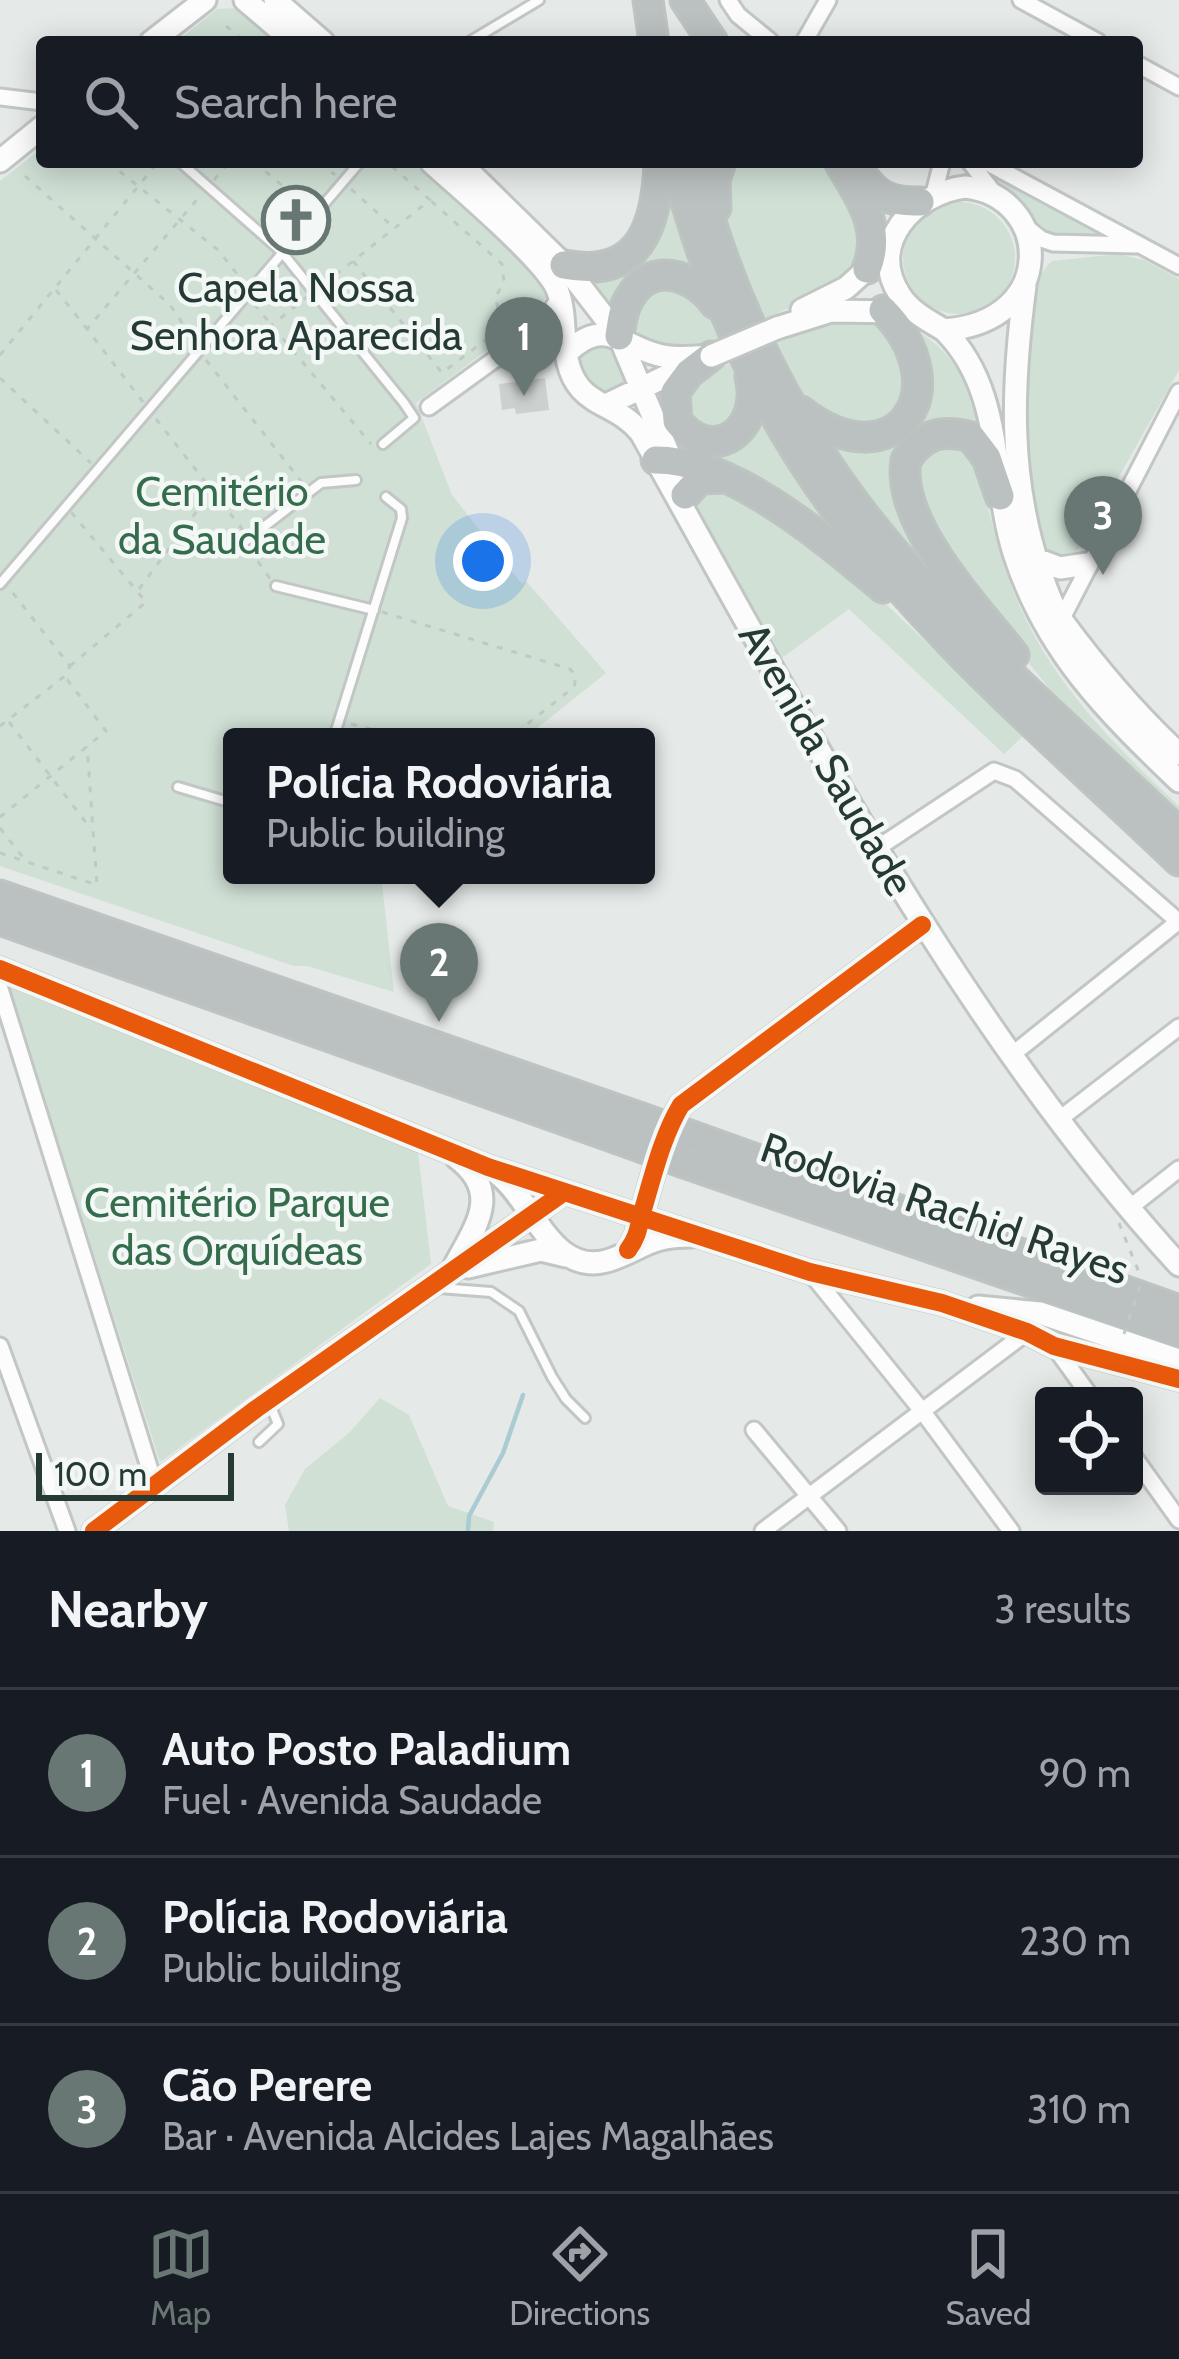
<!DOCTYPE html>
<meta charset="utf-8">
<style>
body{margin:0;font-family:Cabin,sans-serif;background:#242831;color:#f1f3f6}
.controls{position:absolute;right:36px;bottom:36px;display:grid;overflow:hidden;border-radius:12px;box-shadow:0 6px 30px #0003}
.controls button{width:108px;height:108px;display:grid;place-items:center;padding:0;border:0;border-bottom:3px solid #363941;background:#171b24;color:#f1f3f6;font:60px sans-serif}
.scale{position:absolute;left:36px;bottom:30px;width:198px;box-sizing:border-box;padding-left:12px;border:6px solid #253a35;border-top:0;font-size:33px;line-height:42px;white-space:nowrap;color:#253a35;-webkit-text-stroke:9px #f3f8f6;paint-order:stroke}
.you{position:absolute;left:483px;top:561px;width:42px;height:42px;margin:-30px;border:9px solid #fff;border-radius:50%;background:#1a73e8;box-shadow:0 0 0 18px #1a73e833}
.badge{display:grid;place-items:center;width:78px;height:78px;border-radius:50%;background:#687773;color:#fff;font-size:39px;font-weight:700}
.pin{position:absolute;translate:-50% -99px;filter:drop-shadow(0 3px 6px #0008)}
.pin::after{content:'';position:absolute;top:63px;width:42px;height:36px;background:inherit;clip-path:polygon(0 0,100% 0,50% 100%)}
.popup{position:absolute;left:223px;top:728px;width:432px;height:156px;box-sizing:border-box;display:grid;place-content:center;border-radius:12px;background:#171b24;filter:drop-shadow(0 3px 9px #0005);font-size:39px;white-space:nowrap;color:#9ea1a6}
.popup b{font-size:45px;color:#f1f3f6}
.popup::after{content:'';position:absolute;left:50%;top:100%;margin-left:-24px;border:24px solid transparent;border-top-color:#171b24}
.list{margin:0;padding:0;list-style:none}
h2{display:flex;justify-content:space-between;align-items:center;height:156px;margin:0;padding:0 48px;font-size:51px}
h2 small{font-size:39px;font-weight:400;color:#9ea1a6}
.list li{display:grid;grid-template-columns:78px 1fr auto;gap:36px;align-items:center;box-sizing:border-box;height:168px;padding:0 48px;border-top:3px solid #363941}
.list b{display:block;font-size:45px;white-space:nowrap}
.list p{margin:0;font-size:39px;white-space:nowrap;color:#9ea1a6}
.list em{font-size:39px;font-style:normal;color:#9ea1a6}
.icon{flex:none;width:66px;height:66px;fill:none;stroke:currentColor;stroke-width:2;stroke-linecap:round;stroke-linejoin:round}
.map{position:relative;flex:none;width:1179px;height:1531px;overflow:hidden}
.search{position:absolute;background:#171b24;box-shadow:0 6px 30px #0003;left:36px;right:36px;top:36px;height:132px;display:flex;align-items:center;gap:30px;box-sizing:border-box;padding:0 42px;border-radius:12px;color:#9ea1a6;font-size:45px}
.sheet{height:660px;background:#171b24}
nav{display:flex;justify-content:space-around;align-items:center;box-sizing:border-box;height:168px;border-top:3px solid #363941;background:#171b24;font-size:33px;color:#9ea1a6}
nav a{display:grid;justify-items:center;gap:6px}
nav .on{color:#687773}
.map>svg:first-child{display:block}
</style>
<div class="map">
<svg width="1179" height="1531" viewBox="0 0 1179 1531">
<rect width="100%" height="100%" fill="#e5e9e7"/>
<!-- green -->
<path fill="#d0e0d5" d="M240 8 278 42H176L217 9Z
M42 148V162H411L545 283 547 295 534 315 416 403 452 495 522 584 526 581 606 673 526 737H232V875H381L394 992 307 966H294L0 866V181Z
M726 162H830L862 220 856 270 836 285 755 324 723 220Z
M987 171 1104 234 1055 238 1037 231Z
M664 174 698 276 613 305 588 280 617 272Z
M903 258a56 56 0 1 1 112 0a56 56 0 1 1-112 0Z
M1118 254 1144 260 1179 279V370L1072 560 1057 557 1047 548C1039 518 1030 488 1026 457 1022 420 1020 279 1053 261Z
M661 283 702 296 723 338C688 353 654 361 631 323L634 303Z
M864 319 891 331 908 373 901 415 861 434 804 401 773 345 821 324Z
M906 325C954 349 971 383 980 434L897 462 987 629 888 524 825 438 908 427Z
M602 344 620 357 627 375 621 388 610 393 587 382 578 362 586 348Z
M732 363 741 383 742 414 713 433 686 420 685 387 702 375Z
M761 418 803 487 863 564 674 452 671 428 677 436Z
M925 444H969C987 494 995 546 1015 595 1049 680 1114 745 1179 806V816L1055 696 959 574 924 519 911 465Z
M732 490 869 588 1024 735 1004 754 849 609 779 660 695 512 697 491Z
M9 987 416 1135 431 1264 160 1462Z
M380 1398 409 1415 448 1506 494 1522 493 1531H289L285 1505 305 1469 350 1432Z"/>
<g fill="none" stroke-linecap="round" stroke-linejoin="round">
<!-- stream -->
<path stroke="#abcbd2" stroke-width="4.5" d="M468 1531 469 1516 503 1453 523 1395"/>
</g>
<!-- building -->
<path fill="#ccd0cf" d="M545 378 549 410 516 414 515 408 502 410 499 384Z"/>
<g fill="none" stroke-linecap="round" stroke-linejoin="round">
<!-- lane casing -->
<g stroke="#c2c6c4" stroke-width="14">
<path id="lane" d="M469 42 539 0
M180 162 281 251 404 403 414 418 383 444
M244 542 321 483 356 480
M0 584 360 162
M276 586 374 610
M334 737 402 518 401 509 386 497
M178 787 232 803
M439 1288 491 1292 519 1311 552 1377 566 1399 585 1418
M259 1442 278 1424 269 1402"/>
</g>
<!-- street casing -->
<g stroke="#c2c6c4" stroke-width="21">
<path id="street" d="M728 0 738 15 771 42
M1021 0 1098 42
M804 42 828 0
M1137 64 1179 87
M0 97 42 102
M970 162 994 193
M986 162 1179 266
M934 193 942 162
M1022 224 1041 239 1053 243 1136 245
M429 407 542 325 559 298
M1059 624 1179 392
M879 847 994 771 1015 779 1179 922
M0 989 155 1486
M1013 1054 1179 921
M1061 1118 1179 1027
M1128 1209 1179 1169
M810 1272 923 1412 1011 1531
M0 1346 67 1531
M1054 1346 1090 1396
M754 1430 838 1531
M1134 1457 1179 1520
M763 1531 1027 1332"/>
</g>
<!-- secondary casing -->
<g stroke="#c1c6c4" stroke-width="27">
<path id="secondary" d="M245 0 294 42
M275 0 323 42
M151 42 205 0
M0 161 42 127
M431 162C459 188 545 260 557 289 570 321 557 362 581 389 597 407 622 409 641 433 800 716 959 1025 1179 1265
M459 162 564 265 619 336 676 471
M965 187C1052 196 1059 322 944 330 927 320 910 311 900 295 866 243 915 193 965 187Z
M1025 286C1012 384 1008 476 1040 571 1046 587 1052 608 1063 622 1097 668 1137 715 1179 754
M802 310 846 288 875 262
M777 328 831 311 897 312
M944 330C1005 391 990 477 1014 553 1045 651 1107 712 1179 781
M567 353C607 314 623 349 663 356 678 359 695 357 711 356
M608 404 694 363
M1036 559 1060 568 1087 564
M0 969 488 1167 810 1272 942 1303 1027 1332 1054 1346 1179 1379
M498 1174C534 1202 553 1279 610 1260 645 1248 648 1236 691 1236
M628 1250C640 1234 638 1224 644 1206 654 1172 663 1135 681 1105L922 925
M454 1267C475 1227 503 1193 457 1158
M468 1267 541 1250 566 1256
M978 1307 1040 1313 1179 1360
M94 1531 256 1409 563 1193"/>
</g>
<!-- highway casing -->
<g stroke="#bdc4c2" stroke-width="33">
<path id="highway" d="M648 0 654 42
M685 0 713 42
M675 162C707 286 759 405 835 508 932 640 1061 748 1179 861
M694 162C725 288 784 412 864 515 955 632 1072 731 1179 833
M839 162C859 196 884 228 867 269
M860 171C875 196 891 203 920 202
M716 208 715 180 721 162
M564 265C640 280 657 225 659 162
M619 336C621 324 622 310 629 299 651 259 694 275 715 304
M711 356 689 373 675 392 677 421C714 467 763 429 750 377
M801 411C895 484 961 389 883 310
M656 460C733 460 825 540 883 588
M685 495 700 479 727 478
M1000 496 987 458 971 437C941 429 923 434 906 460 895 523 977 608 1014 655
M0 895 639 1117
M0 920 629 1143
M695 1137 1179 1310
M684 1163 1179 1333"/>
</g>
<!-- path -->
<path stroke="#c2c9c5" stroke-width="3" stroke-dasharray="6 9" stroke-linecap="butt" d="M226 26 245 42
M108 162 218 250 245 284
M254 162 308 207
M320 162 335 175
M25 176 170 305 195 342
M214 180 229 162
M351 189 393 227
M353 261 442 373 504 326 495 298 504 282 502 264 430 200
M324 284 430 200 387 162
M56 290 87 329
M254 304 371 444
M257 337 307 297
M0 355 158 162
M206 360 304 485
M0 378 91 463
M143 402 87 329 200 196
M156 419 243 530
M249 549 271 580
M139 589 211 492
M382 612 570 669 576 676 574 687 511 737
M70 666 146 602 71 512
M9 722 91 829
M351 724 402 737
M0 726 65 676 70 666 9 588
M0 817 106 731 66 678
M0 828 25 860
M0 853 97 885 87 746
M1119 1223 1140 1275"/>
<!-- lane -->
<use href="#lane" stroke="#fbfcfb" stroke-width="8"/>
<!-- street -->
<use href="#street" stroke="#fbfcfb" stroke-width="15"/>
<!-- secondary -->
<use href="#secondary" stroke="#fbfcfb" stroke-width="21"/>
<!-- highway -->
<use href="#highway" stroke="#bbc1c0" stroke-width="27"/>
<!-- secondary-bridge casing -->
<g stroke="#c1c6c4" stroke-width="27" stroke-linecap="butt">
<path id="secondary-bridge" d="M711 356 777 328"/>
</g>
<!-- highway-bridge casing -->
<g stroke="#bdc4c2" stroke-width="33" stroke-linecap="butt">
<path id="highway-bridge" d="M639 1117 695 1137
M629 1143 684 1163"/>
</g>
<!-- path-bridge -->
<path stroke="#c2c9c5" stroke-width="3" stroke-dasharray="6 9" stroke-linecap="butt" d="M1124 1334 1142 1280"/>
<!-- secondary-bridge -->
<use href="#secondary-bridge" stroke="#fbfcfb" stroke-width="21"/>
<!-- highway-bridge -->
<use href="#highway-bridge" stroke="#bbc1c0" stroke-width="27"/>
<!-- cycleway casing -->
<g stroke="#f3f8f6" stroke-width="26">
<path id="cycleway" d="M0 969 488 1167 810 1272 942 1303 1027 1332 1054 1346 1179 1379
M628 1250C640 1234 638 1224 644 1206 654 1172 663 1135 681 1105L922 925
M94 1531 256 1409 563 1193"/>
</g>
<!-- cycleway -->
<use href="#cycleway" stroke="#e8590c" stroke-width="18"/>
</g>
<!-- icons -->
<defs>
<g id="church-ring" transform="scale(3.45)"><circle r="9.5" fill="#f3f8f6" stroke="#687773" stroke-width="1.5"/><path d="M-1.2-6h2.4v3.5h3.3v2.4h-3.3V6h-2.4V-.1h-3.3v-2.4h3.3Z" fill="#687773"/></g>
</defs>
<g fill-rule="evenodd">
<use href="#church-ring" x="296" y="220"/>
</g>
<g text-anchor="middle" stroke-width="9" stroke-linejoin="round" paint-order="stroke">
<!-- poi labels -->
<g font-size="42" fill="#253a35" stroke="#f3f8f6">
<text x="296" y="302">Capela Nossa<tspan x="296" dy="48">Senhora Aparecida</tspan></text>
</g>
<!-- park labels -->
<g font-size="42" fill="#346c4c" stroke="#f3f8f6">
<text x="222" y="506">Cemitério<tspan x="222" dy="48">da Saudade</tspan></text>
<text x="237" y="1217">Cemitério Parque<tspan x="237" dy="48">das Orquídeas</tspan></text>
</g>
<!-- street labels -->
<g font-size="42" fill="#253a35" stroke="#f3f8f6">
<text transform="translate(827 759) rotate(60)" y="15">Avenida Saudade</text>
<text transform="translate(945 1208) rotate(19)" y="15">Rodovia Rachid Rayes</text>
</g>
</g>
</svg>
<div class="controls">
<button><svg class="icon" aria-label="locate" viewBox="0 0 24 24"><circle cx="12" cy="12" r="6"/><path d="M12 2v4M12 18v4M2 12h4M18 12h4"/></svg></button>
</div>
<div class="scale">100 m</div>
<div class="you"></div>
<div class="pin badge" style="left:524px;top:396px">1</div>
<div class="pin badge" style="left:439px;top:1022px">2</div>
<div class="popup"><b>Polícia Rodoviária</b>Public building</div>
<div class="pin badge" style="left:1103px;top:575px">3</div>
<div class="search"><svg class="icon" aria-label="search" viewBox="0 0 24 24"><circle cx="10" cy="10" r="6"/><path d="M15 15l6 6"/></svg>Search here</div>
</div>
<section class="sheet">
<h2>Nearby<small>3 results</small></h2>
<ul class="list">
<li><span class="badge">1</span><div><b>Auto Posto Paladium</b><p>Fuel · Avenida Saudade</p></div><em>90 m</em></li>
<li><span class="badge">2</span><div><b>Polícia Rodoviária</b><p>Public building</p></div><em>230 m</em></li>
<li><span class="badge">3</span><div><b>Cão Perere</b><p>Bar · Avenida Alcides Lajes Magalhães</p></div><em>310 m</em></li>
</ul>
</section>
<nav>
<a class="on"><svg class="icon" aria-label="map" viewBox="0 0 24 24"><path d="M3 6l6-2 6 2 6-2v14l-6 2-6-2-6 2zM9 4v14M15 6v14"/></svg>Map</a>
<a><svg class="icon" aria-label="directions" viewBox="0 0 24 24"><path d="M12 3l9 9-9 9-9-9zM9 14v-3h6M13 9l2 2-2 2"/></svg>Directions</a>
<a><svg class="icon" aria-label="saved" viewBox="0 0 24 24"><path d="M7 4h10v16l-5-4-5 4z"/></svg>Saved</a>
</nav>
